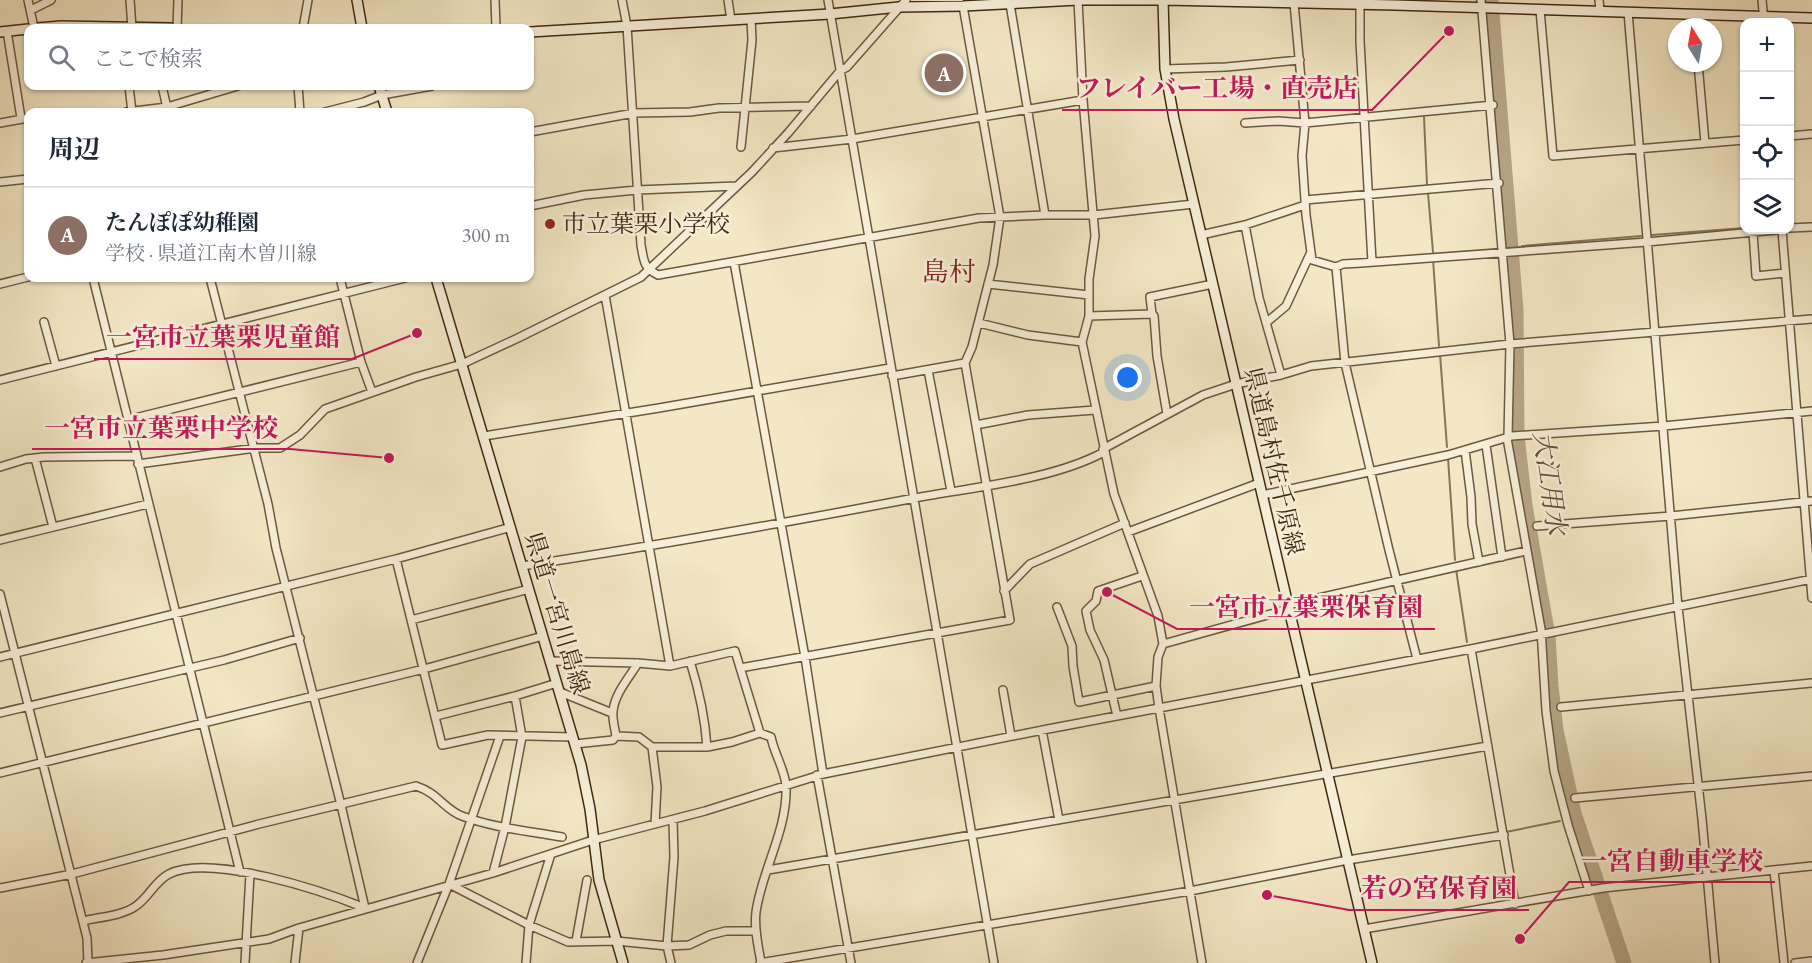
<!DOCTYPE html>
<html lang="ja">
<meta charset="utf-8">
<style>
body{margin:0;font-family:"EB Garamond","Noto Serif JP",serif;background:#f2f2f3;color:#1f2937}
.controls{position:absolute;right:18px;top:18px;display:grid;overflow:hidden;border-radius:12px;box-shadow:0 2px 4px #0004}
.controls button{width:54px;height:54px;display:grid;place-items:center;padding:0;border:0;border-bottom:2px solid #e0e1e3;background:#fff;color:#1f2937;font:30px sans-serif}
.compass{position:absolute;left:1668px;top:18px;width:54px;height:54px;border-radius:50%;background:#fff;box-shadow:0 2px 4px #0004;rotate:349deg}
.you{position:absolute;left:1128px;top:378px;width:21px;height:21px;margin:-15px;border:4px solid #fff;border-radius:50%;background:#1a73e8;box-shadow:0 0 0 9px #1a73e833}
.badge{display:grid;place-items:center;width:39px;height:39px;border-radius:50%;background:#ea580c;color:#fff;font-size:20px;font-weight:700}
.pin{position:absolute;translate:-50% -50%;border:3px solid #fff;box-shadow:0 2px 6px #0006}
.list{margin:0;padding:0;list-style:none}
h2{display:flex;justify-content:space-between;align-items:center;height:78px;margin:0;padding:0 24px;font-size:26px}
h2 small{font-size:20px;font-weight:400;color:#747a83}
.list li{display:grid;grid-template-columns:39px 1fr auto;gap:18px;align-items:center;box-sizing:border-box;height:96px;padding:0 24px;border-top:2px solid #e0e1e3}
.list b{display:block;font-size:22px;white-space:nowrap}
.list p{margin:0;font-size:20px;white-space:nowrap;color:#747a83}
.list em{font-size:20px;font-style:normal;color:#747a83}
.icon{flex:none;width:33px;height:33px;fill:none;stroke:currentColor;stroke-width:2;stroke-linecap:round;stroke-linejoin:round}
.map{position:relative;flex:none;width:1812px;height:963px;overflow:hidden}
.search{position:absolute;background:#fff;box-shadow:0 2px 4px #0004;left:24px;top:24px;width:510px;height:66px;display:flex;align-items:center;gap:15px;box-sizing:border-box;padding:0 21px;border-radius:12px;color:#747a83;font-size:22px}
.panel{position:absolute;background:#fff;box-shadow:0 2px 4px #0004;left:24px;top:108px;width:510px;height:174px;border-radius:12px}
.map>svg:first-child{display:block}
</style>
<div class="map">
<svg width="1812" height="963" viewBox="0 0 1812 963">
<rect width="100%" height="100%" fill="#f3e7c5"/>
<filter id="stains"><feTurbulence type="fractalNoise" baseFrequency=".00333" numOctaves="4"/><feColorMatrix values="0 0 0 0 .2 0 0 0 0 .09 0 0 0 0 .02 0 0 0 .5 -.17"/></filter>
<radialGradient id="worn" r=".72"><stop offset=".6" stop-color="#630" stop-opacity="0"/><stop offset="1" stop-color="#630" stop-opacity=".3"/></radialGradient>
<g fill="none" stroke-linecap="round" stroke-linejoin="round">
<!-- stream -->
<path stroke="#877459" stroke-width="2" d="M1424 117 1427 185
M1428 193 1433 252
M1791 225 1812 223
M1652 235 1744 228
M1522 246 1641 236
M1433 259 1439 346
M1440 354 1447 447
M1448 458 1455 560
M1456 569 1467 642
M1506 832 1560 821"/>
<!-- river -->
<path stroke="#b6a688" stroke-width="15" d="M1491 0 1516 310 1517 436 1525 505 1548 636 1551 686 1556 730 1574 813 1624 963"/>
<!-- street casing -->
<g stroke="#6e583f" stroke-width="10">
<path id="street" d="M28 0 34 28
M130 0 132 28
M495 0 496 28
M622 0 627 26 641 245C644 261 643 267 658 275L979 218 1045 215H1094L1194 204
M728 0 731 20
M828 0 994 963
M1078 0 1083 100 1095 236 1089 279V316L1082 342
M1481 0 1510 344 1508 437
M1599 0 1600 11
M1762 0 1764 22
M1294 3 1305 123 1302 156 1306 215 1312 260 1336 267
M1010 4 1045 215
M1360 5V41L1372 262
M31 10 51 0
M1540 10 1553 156 1744 140
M1628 12 1678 607 1702 819 1715 963
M1694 14 1695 27
M177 28 178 0
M303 28 308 0
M7 31 21 118
M1698 63 1705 143
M1165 69 1226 67 1300 60
M129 86 132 112
M162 86 168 112
M298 86 300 112
M126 112 167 107 238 86
M325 112 364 102 382 95 432 86
M0 123 28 118
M1245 123 1278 121 1305 123 1493 105
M530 132 634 113 690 112 719 108 811 106
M1790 136 1812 134
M741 147 752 40 751 19
M773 148 852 139 1083 100
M0 182 28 179
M1305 200 1499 183
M530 206 584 195 637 190 736 186
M1245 225 1259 298 1281 375
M1790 228 1812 227
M1782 230 1812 598
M1753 232 1756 276 1785 273
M1201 235 1245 225 1305 205
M734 262 805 657 823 774
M93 278 240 872
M210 278 268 504 276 548 341 805 365 908
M340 278 361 362 372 392
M0 284 28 277
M988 284 1089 295
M605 295 670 666
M1152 314 1154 316 1157 356 1167 414
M1089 316 1152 314 1150 297 1213 284
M44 322 56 366
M1267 322 1286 306 1311 252
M979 323 1028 335 1082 342 1114 494 1158 616 1163 644 1158 657 1156 686 1159 708 1202 963
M928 370 951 491
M892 376 965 363
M0 380 405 278
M127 420 361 362
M976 425 1028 415 1095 410
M484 436 659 408 890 368
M1507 438 1541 629 1546 711 1554 771 1568 825 1589 891
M1486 445 1502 557
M1103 449 1203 395 1236 384 1281 375 1311 366 1510 344 1812 319
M1465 450 1471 497 1472 524 1479 562
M35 458 53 527
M138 464 256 448H280L300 435 325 409 416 377 462 364 518 338 641 277 752 172 788 133 840 71 847 67 906 0
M0 467 26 459 44 457 136 456
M1262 495 1448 455 1512 436 1664 426 1812 411
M1537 526 1671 516 1812 501
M1128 532 1259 483
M0 540 148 504
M396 559 442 745 488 735 573 737
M522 566C654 546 784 523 915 498 974 487 1052 480 1104 452
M1004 591 1030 564 1125 523
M0 594 87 938 88 963
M1288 605 1526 551
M1057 607 1072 646 1073 666 1079 702 1156 686
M411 620 529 589
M1163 644 1289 609
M1471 649 1515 904
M0 657 396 559 511 527
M1417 659 1389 550 1345 363 1336 267 1343 264 1361 263 1647 242 1776 230
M551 661 638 663 670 666 735 651 760 733
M690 661C699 690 705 717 707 747
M740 668 1010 620 965 363 972 347 993 265 1000 217 963 6
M1003 690 1011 736
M560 692 612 713
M1561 707 1812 683
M0 713 224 660 300 638
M436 716 515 696 557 683
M1117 716 1104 660 1090 630 1086 611 1096 601 1098 591 1142 576
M1042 730 1059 820
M616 736C615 729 612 719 613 711 615 693 629 678 638 663
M575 744 613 740 616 736 639 737 652 747H707L732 742 760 733 771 737C774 753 784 768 786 785 788 830 762 869 756 912 754 928 758 946 761 962
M652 747 657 787 655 824
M0 773 424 669 543 636
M817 775 851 963
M1575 798 1812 776
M768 870 1488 746
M1774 871 1784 963
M493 873 505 827 522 737 515 696
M449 884 529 925 568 942 616 941 667 946 689 945 710 935 726 931H756
M0 888 72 874 259 824 416 786C438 793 445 810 462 816 494 828 529 831 562 837
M83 921C99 917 122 916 136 906 149 897 155 881 169 874 210 853 323 891 365 908
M1364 929 1603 888 1812 866
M576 941 587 880
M86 963 163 955 269 939 299 928 493 873 593 840 705 811 823 774 1048 729 1471 649 1812 579
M245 963 250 874
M295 963 299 928
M417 963 449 884 500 736
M526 963 529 925 551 854
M671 963 667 946 674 857 673 820
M760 963 1190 891 1348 860 1504 835
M1795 963 1812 961"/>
</g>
<!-- secondary casing -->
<g stroke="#412812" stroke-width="12">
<path id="secondary" d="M357 0 362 28
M1163 0 1165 69 1174 119 1372 963
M37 28 61 26 171 28
M0 32 28 29
M530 32 830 14 899 7 963 6 1078 0H1163L1395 5 1812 18
M379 86 387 112
M436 278 581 765 590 809 599 880 623 963"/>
</g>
<!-- street -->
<use href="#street" stroke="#f7efd9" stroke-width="7"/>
<!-- secondary -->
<use href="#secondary" stroke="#f7efd9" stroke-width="9"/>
</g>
<!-- markers -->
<circle fill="#8f2418" stroke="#f7efd9" stroke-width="2" cx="550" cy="224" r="6"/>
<g text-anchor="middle" stroke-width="5" stroke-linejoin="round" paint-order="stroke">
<!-- poi labels -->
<g font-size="24" fill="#412812" stroke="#f7efd9" text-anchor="start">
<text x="562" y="232">市立葉栗小学校</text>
</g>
<!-- street labels -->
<g font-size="24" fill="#412812" stroke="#f7efd9">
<text transform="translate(1274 461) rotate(77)" y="8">県道島村佐千原線</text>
<text transform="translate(557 613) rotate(73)" y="8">県道一宮川島線</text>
</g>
<!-- water labels -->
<g font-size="26" font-style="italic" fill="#644e35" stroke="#f7efd9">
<text transform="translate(1550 483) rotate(82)" y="9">大江用水</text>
</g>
<!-- quarter labels -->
<g font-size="27" fill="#7a1f14" stroke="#f7efd9">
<text x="949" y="281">島村</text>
</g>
</g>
<!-- callouts -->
<path fill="none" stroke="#c2185b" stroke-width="2" d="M1449 31L1372 110H1062M417 333L352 359H94M389 458L290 449H32M1107 592L1177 629H1435M1520 939L1569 882H1775M1267 895L1349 910H1529"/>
<g fill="#c2185b" stroke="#f7efd9" stroke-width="2">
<circle cx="1449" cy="31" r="6"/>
<circle cx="417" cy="333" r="6"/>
<circle cx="389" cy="458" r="6"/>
<circle cx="1107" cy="592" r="6"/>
<circle cx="1520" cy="939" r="6"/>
<circle cx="1267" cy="895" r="6"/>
</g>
<g font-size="26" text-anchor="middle" font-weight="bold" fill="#c2185b" stroke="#f7efd9" stroke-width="5" stroke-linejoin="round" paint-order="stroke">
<text x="1217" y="97">フレイバー工場・直売店</text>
<text x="223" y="346">一宮市立葉栗児童館</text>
<text x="161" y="437">一宮市立葉栗中学校</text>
<text x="1306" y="616">一宮市立葉栗保育園</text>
<text x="1672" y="870">一宮自動車学校</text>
<text x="1439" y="897">若の宮保育園</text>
</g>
<rect width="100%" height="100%" filter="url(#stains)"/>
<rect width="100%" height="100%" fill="url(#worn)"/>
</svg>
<div class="controls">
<button>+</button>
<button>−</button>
<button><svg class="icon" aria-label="locate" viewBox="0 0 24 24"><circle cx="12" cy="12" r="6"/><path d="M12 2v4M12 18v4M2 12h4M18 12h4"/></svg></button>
<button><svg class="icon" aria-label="layers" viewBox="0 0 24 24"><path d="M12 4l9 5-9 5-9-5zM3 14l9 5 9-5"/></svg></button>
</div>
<svg class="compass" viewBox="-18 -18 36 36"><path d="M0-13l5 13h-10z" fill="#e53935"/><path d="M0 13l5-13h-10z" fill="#747a83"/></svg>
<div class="you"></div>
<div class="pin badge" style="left:944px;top:73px;background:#8d6e63">A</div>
<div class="search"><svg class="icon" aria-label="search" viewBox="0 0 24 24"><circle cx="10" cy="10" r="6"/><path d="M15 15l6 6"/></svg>ここで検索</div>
<section class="panel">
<h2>周辺<small></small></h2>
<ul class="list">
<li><span class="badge" style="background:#8d6e63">A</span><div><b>たんぽぽ幼稚園</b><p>学校 · 県道江南木曽川線</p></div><em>300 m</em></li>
</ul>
</section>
</div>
